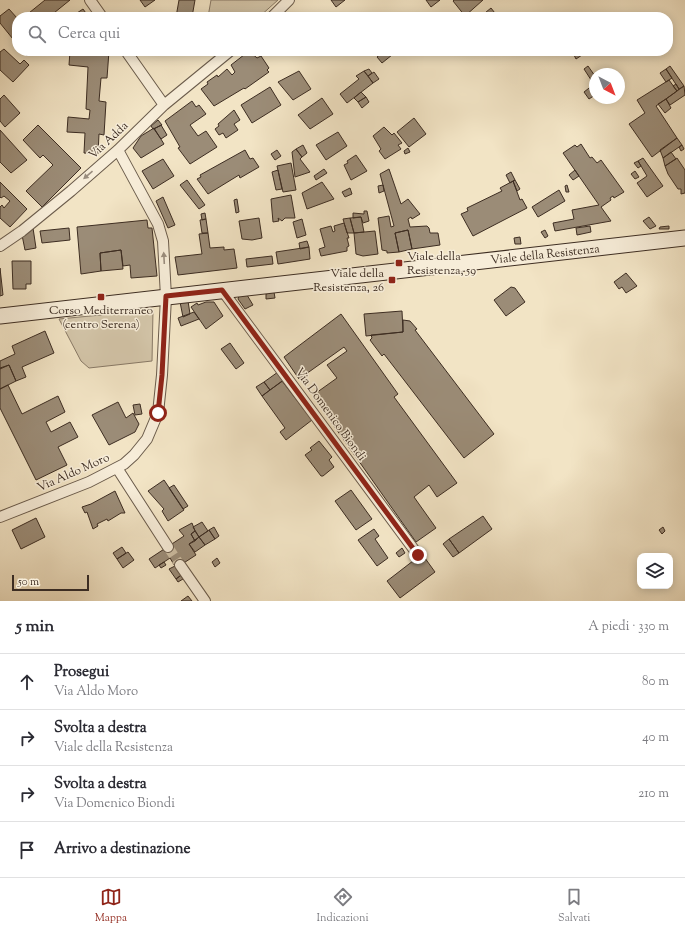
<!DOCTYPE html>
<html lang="it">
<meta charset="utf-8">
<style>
body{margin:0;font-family:"Sorts Mill Goudy",serif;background:#f7f7f7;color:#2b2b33}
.controls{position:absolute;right:12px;bottom:12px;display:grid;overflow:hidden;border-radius:8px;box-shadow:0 2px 10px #0003}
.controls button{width:36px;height:36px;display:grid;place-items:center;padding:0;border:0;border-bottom:1px solid #e1e1e2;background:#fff;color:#2b2b33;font:20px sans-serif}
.compass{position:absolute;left:589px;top:68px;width:36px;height:36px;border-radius:50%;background:#fff;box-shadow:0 2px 10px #0003;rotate:138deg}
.scale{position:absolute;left:12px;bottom:10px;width:77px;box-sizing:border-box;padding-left:4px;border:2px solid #3d2d22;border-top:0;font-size:11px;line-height:14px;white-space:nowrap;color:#3d2d22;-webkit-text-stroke:3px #f7edd9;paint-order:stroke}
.stop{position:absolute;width:12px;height:12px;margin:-9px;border:3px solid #8f2418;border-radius:50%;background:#fff}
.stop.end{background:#8f2418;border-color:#fff;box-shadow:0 1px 4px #0008}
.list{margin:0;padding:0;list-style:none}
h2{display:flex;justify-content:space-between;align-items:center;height:52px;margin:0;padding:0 16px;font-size:17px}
h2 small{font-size:13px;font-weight:400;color:#7c7c81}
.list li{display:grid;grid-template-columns:26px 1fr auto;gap:12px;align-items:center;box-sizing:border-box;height:56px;padding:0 16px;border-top:1px solid #e1e1e2}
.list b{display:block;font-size:15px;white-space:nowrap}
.list p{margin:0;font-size:13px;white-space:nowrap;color:#7c7c81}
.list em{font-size:13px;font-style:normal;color:#7c7c81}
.icon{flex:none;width:22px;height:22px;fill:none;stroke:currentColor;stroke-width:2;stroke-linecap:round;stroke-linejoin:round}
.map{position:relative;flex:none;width:685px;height:601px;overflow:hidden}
.search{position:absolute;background:#fff;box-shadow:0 2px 10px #0003;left:12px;right:12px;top:12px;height:44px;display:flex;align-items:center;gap:10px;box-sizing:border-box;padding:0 14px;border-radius:16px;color:#7c7c81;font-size:15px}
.sheet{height:276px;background:#fff}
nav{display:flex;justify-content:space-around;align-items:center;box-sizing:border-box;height:56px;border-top:1px solid #e1e1e2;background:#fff;font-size:11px;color:#7c7c81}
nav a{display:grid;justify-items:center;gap:2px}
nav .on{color:#8f2418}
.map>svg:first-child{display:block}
</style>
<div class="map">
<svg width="685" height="601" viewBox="0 0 685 601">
<rect width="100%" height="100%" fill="#f2e4c5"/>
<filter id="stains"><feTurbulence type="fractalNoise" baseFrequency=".005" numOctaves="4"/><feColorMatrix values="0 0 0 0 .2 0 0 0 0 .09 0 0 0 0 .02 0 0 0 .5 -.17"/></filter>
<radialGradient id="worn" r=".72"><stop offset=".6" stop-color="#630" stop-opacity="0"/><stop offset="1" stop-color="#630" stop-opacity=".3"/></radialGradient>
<!-- green -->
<path fill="#d3c5a9" stroke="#887966" d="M211 0H278L259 17H208Z
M153 310 152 361 89 368 81 361 59 319Z"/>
<!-- building -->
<path fill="#9b8c77" stroke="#3d2d22" d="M45 0H70L49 17H24Z
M140 0H155L145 7Z
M179 0H195L192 17H176Z
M331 0H345L336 7Z
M426 0H440L431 7Z
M483 0 465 16 453 1 454 0Z
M491 8 498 17H480Z
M9 9 17 18V44L0 23V16Z
M83 9 88 16 87 17H71Z
M4 49 20 64 24 60 29 65 13 82 0 70V52Z
M23 51H32L27 56Z
M70 51H109L107 78H101L99 101 106 102 104 135 99 134 98 154 84 153 85 133 67 132 68 117 89 119 90 110 86 109 88 67 69 65Z
M249 51 257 58 261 56 269 68 267 70 269 72 245 89 244 88 214 106 201 89 208 84 207 82 217 75 218 77 227 69 232 75 235 72 231 65Z
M384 51H397L382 63 377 57Z
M580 51 582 55 576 59 574 55Z
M588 66 595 76V86L584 69Z
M670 66 684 86 679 89 666 69Z
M369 69 372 73 368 76 364 71Z
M666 69 672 78 666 82 660 73Z
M299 71 311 89 293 100 278 82Z
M364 71 373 83 347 103 340 94 359 79 356 76Z
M374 72 379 79 373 83 368 76Z
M669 80 677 91 656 106 677 138 652 157 629 124 645 113 637 100Z
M676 84 679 89 677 91 673 86Z
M593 85 595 95 589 99 584 92Z
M684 86 685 95 670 105 666 99Z
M270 87 281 105 252 123 241 105Z
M361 92 366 97 358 102 354 98Z
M4 95 20 113 5 127 0 121V99Z
M366 97 369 102 362 108 358 102Z
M322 98 333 114 310 129 298 115Z
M666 99 671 108 665 113 658 104Z
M192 101 196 107 199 105 206 114 190 125 198 136 206 131 217 147 190 164 178 148 180 147 165 121Z
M234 110 240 120 234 124 238 130 226 138 223 133 219 135 215 129 219 126 218 124Z
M414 118 426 134 409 147 397 132Z
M158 120 162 125 153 129 151 126Z
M38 125 81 168 42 207 26 191 53 165 43 155 40 158 23 140Z
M161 125 167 135 161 139 154 129Z
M384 127 392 135 394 133 402 143 398 145 401 149 385 159 379 151 381 149 373 136Z
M154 128 164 144 141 158 133 148 141 136Z
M0 130 27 160 11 173 0 162Z
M338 132 347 146 326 160 316 145Z
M677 138 682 145 663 158 660 150Z
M581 144 590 158 592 157 597 163 601 160 624 192 614 198 613 196 610 198 611 200 601 207 611 221 555 231 553 223 574 219 572 210 599 205 563 153 575 145 577 147Z
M303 145 307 153 302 157 296 149Z
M682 145 684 149 681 151 679 147Z
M408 148 410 152 405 154 404 151Z
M296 149 302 157 300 159 310 172 295 177 292 152Z
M245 150 250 159 253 158 259 167 240 178 239 175 208 194 197 179 201 177 200 175Z
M277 150 281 156 275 160 271 154Z
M671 152 676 159 665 166 663 158Z
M356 155 367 171 351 180 344 165 348 163 347 161Z
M643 158 663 186 647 197 637 183 647 176 638 161Z
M677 158 685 170V193L681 194V189H678L668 174 665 166Z
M163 159 174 176 153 189 142 171Z
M638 161 641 166 638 168 634 163Z
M291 163 296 190 283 192 277 166Z
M324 169 327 173 316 180 314 176Z
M389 169 401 204 408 199 420 214 412 219 411 217 408 219 410 227 427 226 429 228 430 233H438L440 245 412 249 408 230 395 233 399 252 387 253V251L382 250 378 218 389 216 391 227 394 226 380 174Z
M278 170 282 189 276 190 272 172Z
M575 170 579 176 573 180 569 175Z
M635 171 639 177 635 179 631 174Z
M511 172 515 180 510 183 506 175Z
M187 180 205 205 199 209 180 185Z
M515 180 520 189 517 191 513 181Z
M513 181 520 200 522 199 527 208 473 236 461 214 468 211 467 208 502 191 500 188Z
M0 182 27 209 10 227 0 218V207L2 205 4 208 10 201 4 196 1 198 0 197Z
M322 182 334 199 307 209 302 193Z
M383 185 384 191 379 193 378 186Z
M567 185 569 192H566L565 186Z
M350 188 352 194 345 197 342 192Z
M559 190 565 201 538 217 532 207Z
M291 195 295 218H285L282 221 278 218 279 221 273 222 271 199Z
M163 197 175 225 168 228 156 201Z
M237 199 239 212 236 213 234 200Z
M364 211H367L369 221 363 223 361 217 353 218V213L364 214Z
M205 213 206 219 202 220 201 214Z
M361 217 364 232 354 233 350 218Z
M649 217 656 226 650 229 643 221Z
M259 218 262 238 252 240 242 239 239 221Z
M350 218 354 233H347L343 219Z
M206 219 208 233H202L200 220Z
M302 219 306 235 297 238 293 222Z
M147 220 148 228H152L157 276 131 278 130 265 123 266 121 250 100 253 101 271 81 274 77 227Z
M344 223 349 238H347L349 246 347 247V251L321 256 319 249 325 247 320 229 331 226 333 232 335 231 334 226Z
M590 226 591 232 577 235 576 228Z
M669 226V229H659L660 227Z
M33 228 36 248 25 250 22 235Z
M69 228 70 240 42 243 40 231Z
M408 230 412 249 399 252 395 233Z
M545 230 548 236 545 238 541 232Z
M375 231 378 254 363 256 356 254 354 233Z
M208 233 210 248 224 247V250L234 249 237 268 178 275 175 257 202 254 199 234Z
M520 237 521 244H515L514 238Z
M307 241 309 247 300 249 299 243Z
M309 247 310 259 278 264 276 252Z
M121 250 123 269 101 271 100 253Z
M272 256 273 264 247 267 246 259Z
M12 261H31V284H26V289H13Z
M0 268 3 295 0 296Z
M626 273 637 286 626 293 622 287 619 289 614 282Z
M511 287 515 288 525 302 506 316 494 300Z
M274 292 275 298 266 299V294Z
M247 295 253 305 245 309 238 299 239 296Z
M188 301 190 314 183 317 180 302Z
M206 302H214L223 316 206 329 191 307 197 303 198 305Z
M402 311 403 332 366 336 364 314Z
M194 312 199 319 181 326 178 318Z
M341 314 398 394 394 397 457 483 437 497 429 485 414 497 436 528 416 542 322 409 326 406 316 393 337 378 327 365 347 351 344 347 299 379 284 357Z
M403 320 410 321 417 329 415 330 494 434 464 458 384 354 382 356 370 340 372 338 371 335 403 332Z
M45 331 54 353 22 367 26 377 16 381 9 365 0 369V361L15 354 12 346Z
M230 343 244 363 236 369 221 349Z
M9 365 16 381 0 389V368Z
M278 372 284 380 270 390 264 382Z
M282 381 312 420 286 440 280 432 285 428 262 396Z
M264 382 270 390 262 396 256 387Z
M8 385 22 414 58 396 65 412 46 422 51 432 70 422 78 437 58 447 67 465 36 480 0 408V389Z
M118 402 126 418 133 413 139 424 135 432 109 445 92 415Z
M140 404 142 414 135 415 133 405Z
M319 441 332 457 329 460 334 467 323 476H321L305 455 312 450 310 448Z
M164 480 184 510 168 521 162 511 164 509 148 491Z
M174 485 188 506 183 509 169 488Z
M351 490 372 519 356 530 335 501Z
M115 491 125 513H121L108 521 107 519 97 524 98 526 93 529 87 512 85 513 82 507 91 504Z
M483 516 492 529 459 553 449 539Z
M36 518 45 537 21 549 12 530Z
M202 522 208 531 199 537 193 527Z
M192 523 195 531 191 534 195 541 189 544 196 555 176 568 170 558 155 568 149 559 184 536 179 530Z
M214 527 219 536 215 539 209 530Z
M663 527 665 531 662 534 659 530Z
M374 529 379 536 375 539 388 558 377 566 358 540Z
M209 530 215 539 205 545 199 537Z
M195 531 199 537 195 541 191 534Z
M199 537 205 545 195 552 189 544Z
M449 539 459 553 453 557 443 544Z
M122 547 126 553 117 559 113 553Z
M402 548 405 553 399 557 396 553Z
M128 552 134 560 123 568 117 559Z
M422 554 435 572 400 598 387 581Z
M217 558 220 563 215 567 212 562Z
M164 562 166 565 161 568 159 565Z
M175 566 183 574 176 579 169 569Z
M181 575 183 579 178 582 176 579Z
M188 596 192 601H181Z"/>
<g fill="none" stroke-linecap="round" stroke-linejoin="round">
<!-- minor-tunnel -->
<path stroke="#cebfa4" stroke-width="10" stroke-dasharray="10 5" stroke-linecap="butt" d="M168 547 180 565"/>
<!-- minor casing -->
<g stroke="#6a5b4b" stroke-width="12">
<path id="minor" d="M90 0 102 17
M272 17 289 0
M126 51 164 105
M0 246 22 231 71 191 118 150 164 105 230 51
M222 290 418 555
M117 468 168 547
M0 517 89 482 124 464 134 455 147 439 158 413 162 375 166 297 163 241 158 224 118 150
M180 565 205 601"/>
</g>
<!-- secondary casing -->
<g stroke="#3d2d22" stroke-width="17">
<path id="secondary" d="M0 316 685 238"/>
</g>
<!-- minor -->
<use href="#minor" stroke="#f7edd9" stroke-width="10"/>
<!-- secondary -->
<use href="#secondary" stroke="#f7edd9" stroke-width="15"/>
</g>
<!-- one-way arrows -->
<defs><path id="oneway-solid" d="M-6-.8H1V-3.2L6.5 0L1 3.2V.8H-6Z"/></defs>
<g fill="#9a8d7e">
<use href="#oneway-solid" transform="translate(88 175) rotate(139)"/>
<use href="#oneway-solid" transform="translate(164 258) rotate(-93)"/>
</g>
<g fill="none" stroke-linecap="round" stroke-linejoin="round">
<!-- route -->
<path stroke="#8f2418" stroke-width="5" d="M158 413 162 375 166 296 222 290 418 555"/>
</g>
<!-- markers -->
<g fill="#8f2418" stroke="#f7edd9" stroke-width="1.5">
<rect x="395" y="259" width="8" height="8" rx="2"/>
<rect x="388" y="276" width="8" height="8" rx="2"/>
<rect x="97" y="293" width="8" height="8" rx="2"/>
</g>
<g text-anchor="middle" stroke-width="3" stroke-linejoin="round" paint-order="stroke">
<!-- street labels -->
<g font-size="12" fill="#3d2d22" stroke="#f7edd9">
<text transform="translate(108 140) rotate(-43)" y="4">Via Adda</text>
<text transform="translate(545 254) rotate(-6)" y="4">Viale della Resistenza</text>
<text transform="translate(331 414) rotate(54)" y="4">Via Domenico Biondi</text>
<text transform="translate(73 472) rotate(-24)" y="4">Via Aldo Moro</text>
</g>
<!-- poi labels -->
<g font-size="12" fill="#3d2d22" stroke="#f7edd9" text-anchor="start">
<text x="407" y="260">Viale della<tspan x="407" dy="14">Resistenza, 59</tspan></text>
<text x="384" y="277" text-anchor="end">Viale della<tspan x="384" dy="14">Resistenza, 26</tspan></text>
<text x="101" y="314" text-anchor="middle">Corso Mediterraneo<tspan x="101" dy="14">(centro Serena)</tspan></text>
</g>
</g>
<rect width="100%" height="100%" filter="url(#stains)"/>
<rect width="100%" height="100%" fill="url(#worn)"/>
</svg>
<div class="controls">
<button><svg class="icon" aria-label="layers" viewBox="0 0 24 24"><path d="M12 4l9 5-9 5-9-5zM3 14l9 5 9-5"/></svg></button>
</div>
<svg class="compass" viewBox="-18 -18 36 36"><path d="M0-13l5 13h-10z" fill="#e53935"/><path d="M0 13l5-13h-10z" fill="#7c7c81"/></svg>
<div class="scale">50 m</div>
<div class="stop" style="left:158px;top:413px"></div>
<div class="stop end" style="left:418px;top:555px"></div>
<div class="search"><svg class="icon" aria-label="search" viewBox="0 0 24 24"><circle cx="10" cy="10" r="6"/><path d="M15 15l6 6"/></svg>Cerca qui</div>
</div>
<section class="sheet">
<h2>5 min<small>A piedi · 330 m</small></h2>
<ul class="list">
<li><svg class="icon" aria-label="ahead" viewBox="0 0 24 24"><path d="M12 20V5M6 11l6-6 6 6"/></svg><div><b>Prosegui</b><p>Via Aldo Moro</p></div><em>80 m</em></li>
<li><svg class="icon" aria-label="right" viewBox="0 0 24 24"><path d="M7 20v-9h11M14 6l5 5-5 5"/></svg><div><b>Svolta a destra</b><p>Viale della Resistenza</p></div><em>40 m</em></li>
<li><svg class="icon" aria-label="right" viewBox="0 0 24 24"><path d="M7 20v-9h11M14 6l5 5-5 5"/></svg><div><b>Svolta a destra</b><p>Via Domenico Biondi</p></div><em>210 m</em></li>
<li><svg class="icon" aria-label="arrive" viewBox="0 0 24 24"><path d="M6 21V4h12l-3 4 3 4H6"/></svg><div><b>Arrivo a destinazione</b></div></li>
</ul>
</section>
<nav>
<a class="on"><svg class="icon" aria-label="map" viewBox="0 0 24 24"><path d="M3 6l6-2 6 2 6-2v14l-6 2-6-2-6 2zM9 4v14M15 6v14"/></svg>Mappa</a>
<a><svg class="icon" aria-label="directions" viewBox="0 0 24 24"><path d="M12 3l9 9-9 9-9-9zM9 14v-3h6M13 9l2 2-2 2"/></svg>Indicazioni</a>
<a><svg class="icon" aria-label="saved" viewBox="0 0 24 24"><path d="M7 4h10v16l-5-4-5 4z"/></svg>Salvati</a>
</nav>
